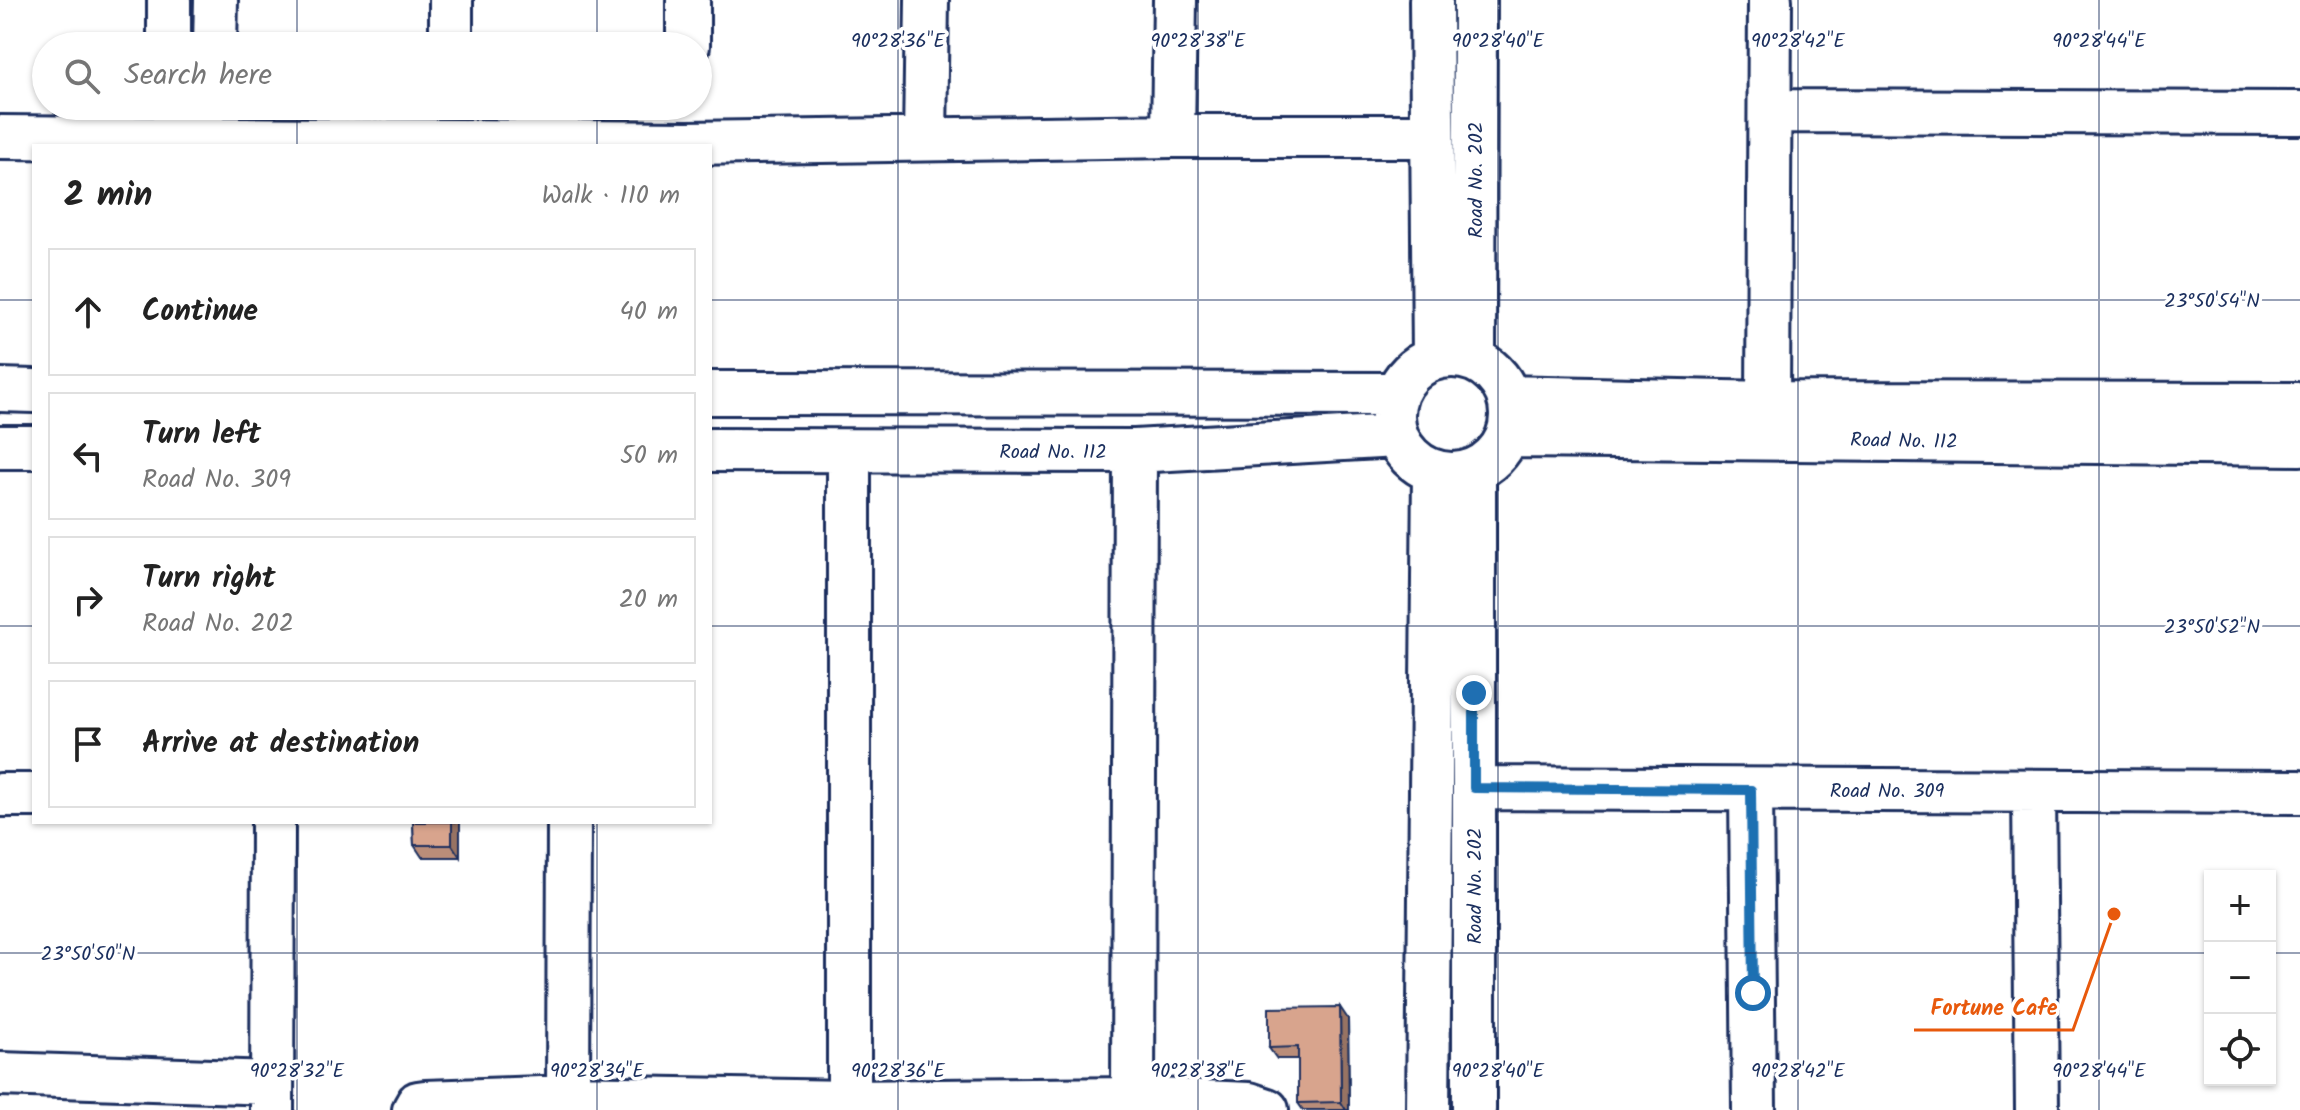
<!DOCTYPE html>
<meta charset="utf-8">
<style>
body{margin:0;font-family:Kalam,sans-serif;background:#f2f2f2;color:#222}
.controls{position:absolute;right:24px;bottom:24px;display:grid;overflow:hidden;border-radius:0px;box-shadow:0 2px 6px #0004}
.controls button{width:72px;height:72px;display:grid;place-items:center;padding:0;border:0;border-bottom:2px solid #e0e0e0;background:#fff;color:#222;font:40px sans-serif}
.stop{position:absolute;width:24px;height:24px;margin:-18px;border:6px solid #1f6fb2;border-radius:50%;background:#fff}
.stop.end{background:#1f6fb2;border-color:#fff;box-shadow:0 2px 8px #0008}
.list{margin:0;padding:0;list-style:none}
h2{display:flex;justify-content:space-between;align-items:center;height:104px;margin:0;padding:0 32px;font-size:34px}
h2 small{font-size:26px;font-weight:400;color:#767676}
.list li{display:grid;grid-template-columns:52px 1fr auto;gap:24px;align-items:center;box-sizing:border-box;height:128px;margin:0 16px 16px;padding:0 16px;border:2px solid #e0e0e0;border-radius:0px}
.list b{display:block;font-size:30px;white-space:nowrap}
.list p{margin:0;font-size:26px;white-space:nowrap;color:#767676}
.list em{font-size:26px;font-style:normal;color:#767676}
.icon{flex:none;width:44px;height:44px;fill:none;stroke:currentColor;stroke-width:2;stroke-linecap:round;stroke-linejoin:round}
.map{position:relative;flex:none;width:2300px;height:1110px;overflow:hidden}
.search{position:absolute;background:#fff;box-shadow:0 2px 6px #0004;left:32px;top:32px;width:680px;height:88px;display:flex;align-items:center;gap:20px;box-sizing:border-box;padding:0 28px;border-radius:44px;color:#767676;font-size:30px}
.panel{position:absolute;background:#fff;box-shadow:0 2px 6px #0004;left:32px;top:144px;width:680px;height:680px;border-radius:0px}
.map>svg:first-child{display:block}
</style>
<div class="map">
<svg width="2300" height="1110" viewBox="0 0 2300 1110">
<rect width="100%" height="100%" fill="#fff"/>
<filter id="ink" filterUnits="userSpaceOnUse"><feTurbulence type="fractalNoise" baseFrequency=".0125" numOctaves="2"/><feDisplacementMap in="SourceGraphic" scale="16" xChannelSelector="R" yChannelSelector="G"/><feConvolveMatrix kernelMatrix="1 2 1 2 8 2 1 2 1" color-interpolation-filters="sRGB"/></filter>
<g filter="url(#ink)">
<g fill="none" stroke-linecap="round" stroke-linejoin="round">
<!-- minor casing -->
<g stroke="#1b2f5e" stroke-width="48">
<path id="minor" d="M451 0V46
M1431 0 1434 358
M169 46V0
M215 46 216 0
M688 46V0
M1770 111 2300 113
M1173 136 1175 0
M0 137 687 143 1173 136H1431
M925 139 927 0
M1393 415a59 59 0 1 1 118 0a59 59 0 1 1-118 0Z
M1474 359 1475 0
M0 390 34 391
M710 393 1396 394
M1509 397 1768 403 2300 404
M1768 403 1770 0
M1508 436 2300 444
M0 447H34
M710 450 1135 451 1396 436
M1474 471V1110
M1474 788 2300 792
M1751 790 1754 1110
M2034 791 2037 1110
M0 795H34
M0 1074 272 1083
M568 1097 569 822
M1133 1099 1135 451
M849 1102V451
M272 1110 273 822
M414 1110 418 1103 425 1102 568 1097 849 1102 1133 1099 1249 1104 1267 1110
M1428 1110 1434 472"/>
</g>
<!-- minor -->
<use href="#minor" stroke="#fff" stroke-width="42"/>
</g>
<!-- wall -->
<path fill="#ba8d79" stroke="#1b2f5e" stroke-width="2" d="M413 822H460V857H422L414 845Z
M1348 1019 1349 1110H1303L1298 1103V1059H1277L1269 1048Z"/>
<!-- shaded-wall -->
<path fill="#977363" stroke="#1b2f5e" stroke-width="2" d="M452 822H460V857L452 845Z
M1340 1007 1348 1019 1349 1110H1346L1341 1102Z"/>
<!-- building -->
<path fill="#d8a48d" stroke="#1b2f5e" stroke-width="2" d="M413 822H452V845H414Z
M1340 1007 1341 1102 1298 1103V1047L1269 1048V1008Z"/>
</g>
<g fill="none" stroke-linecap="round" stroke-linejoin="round" filter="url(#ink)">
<!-- route -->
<path stroke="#1f6fb2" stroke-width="10" d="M1474 693V788L1751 790 1753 993"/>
</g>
<!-- ticks -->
<path fill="none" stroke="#1b2f5e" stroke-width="2" stroke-opacity="0.45" d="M297 0V46M597 0V46M898 0V1110M1198 0V1110M1498 0V1110M1798 0V1110M2099 0V1110M297 106V146M597 106V146M0 300H34M710 300H2300M0 626H34M710 626H2300M297 822V1110M597 822V1110M0 953H2210M2270 953H2300"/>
<g text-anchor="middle" stroke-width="7" stroke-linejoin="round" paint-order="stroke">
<!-- street labels -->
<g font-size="20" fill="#1b2f5e" stroke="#fff">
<text transform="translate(1475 180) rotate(-90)" y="7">Road No. 202</text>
<text transform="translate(1904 440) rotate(1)" y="7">Road No. 112</text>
<text x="1053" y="458">Road No. 112</text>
<text x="1887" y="797">Road No. 309</text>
<text transform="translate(1474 886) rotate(-90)" y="7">Road No. 202</text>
</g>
</g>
<g font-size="20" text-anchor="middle" fill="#1b2f5e" stroke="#fff" stroke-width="7" stroke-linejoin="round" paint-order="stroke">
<text x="898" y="47">90°28'36"E</text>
<text x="1198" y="47">90°28'38"E</text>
<text x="1498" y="47">90°28'40"E</text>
<text x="1798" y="47">90°28'42"E</text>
<text x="2099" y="47">90°28'44"E</text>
<text x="2212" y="307">23°50'54"N</text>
<text x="2212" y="633">23°50'52"N</text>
<text x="88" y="960">23°50'50"N</text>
<text x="297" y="1077">90°28'32"E</text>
<text x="597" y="1077">90°28'34"E</text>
<text x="898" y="1077">90°28'36"E</text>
<text x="1198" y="1077">90°28'38"E</text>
<text x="1498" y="1077">90°28'40"E</text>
<text x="1798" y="1077">90°28'42"E</text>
<text x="2099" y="1077">90°28'44"E</text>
</g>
<!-- callouts -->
<path fill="none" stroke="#e8590c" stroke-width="3" d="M2114 914L2073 1030H1914"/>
<circle fill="#e8590c" stroke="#fff" stroke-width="3" cx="2114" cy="914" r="8"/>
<g font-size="22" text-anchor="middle" font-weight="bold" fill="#e8590c" stroke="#fff" stroke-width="7" stroke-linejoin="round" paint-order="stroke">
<text x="1994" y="1015">Fortune Cafe</text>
</g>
</svg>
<div class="controls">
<button>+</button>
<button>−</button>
<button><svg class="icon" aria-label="locate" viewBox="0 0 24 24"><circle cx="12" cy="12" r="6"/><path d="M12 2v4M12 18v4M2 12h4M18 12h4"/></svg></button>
</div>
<div class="stop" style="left:1753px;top:993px"></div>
<div class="stop end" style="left:1474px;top:693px"></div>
<div class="search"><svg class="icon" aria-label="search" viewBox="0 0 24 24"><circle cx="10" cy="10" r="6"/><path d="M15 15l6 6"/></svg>Search here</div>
<section class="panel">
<h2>2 min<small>Walk · 110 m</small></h2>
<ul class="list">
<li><svg class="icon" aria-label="ahead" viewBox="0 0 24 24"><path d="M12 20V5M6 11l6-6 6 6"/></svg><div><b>Continue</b></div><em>40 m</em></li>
<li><svg class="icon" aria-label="left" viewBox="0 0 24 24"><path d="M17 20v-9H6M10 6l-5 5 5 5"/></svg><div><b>Turn left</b><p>Road No. 309</p></div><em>50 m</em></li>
<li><svg class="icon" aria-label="right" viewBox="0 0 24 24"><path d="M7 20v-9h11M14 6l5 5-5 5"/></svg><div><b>Turn right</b><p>Road No. 202</p></div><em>20 m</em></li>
<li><svg class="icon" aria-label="arrive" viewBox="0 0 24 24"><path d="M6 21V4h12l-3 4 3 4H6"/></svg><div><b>Arrive at destination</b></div></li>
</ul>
</section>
</div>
